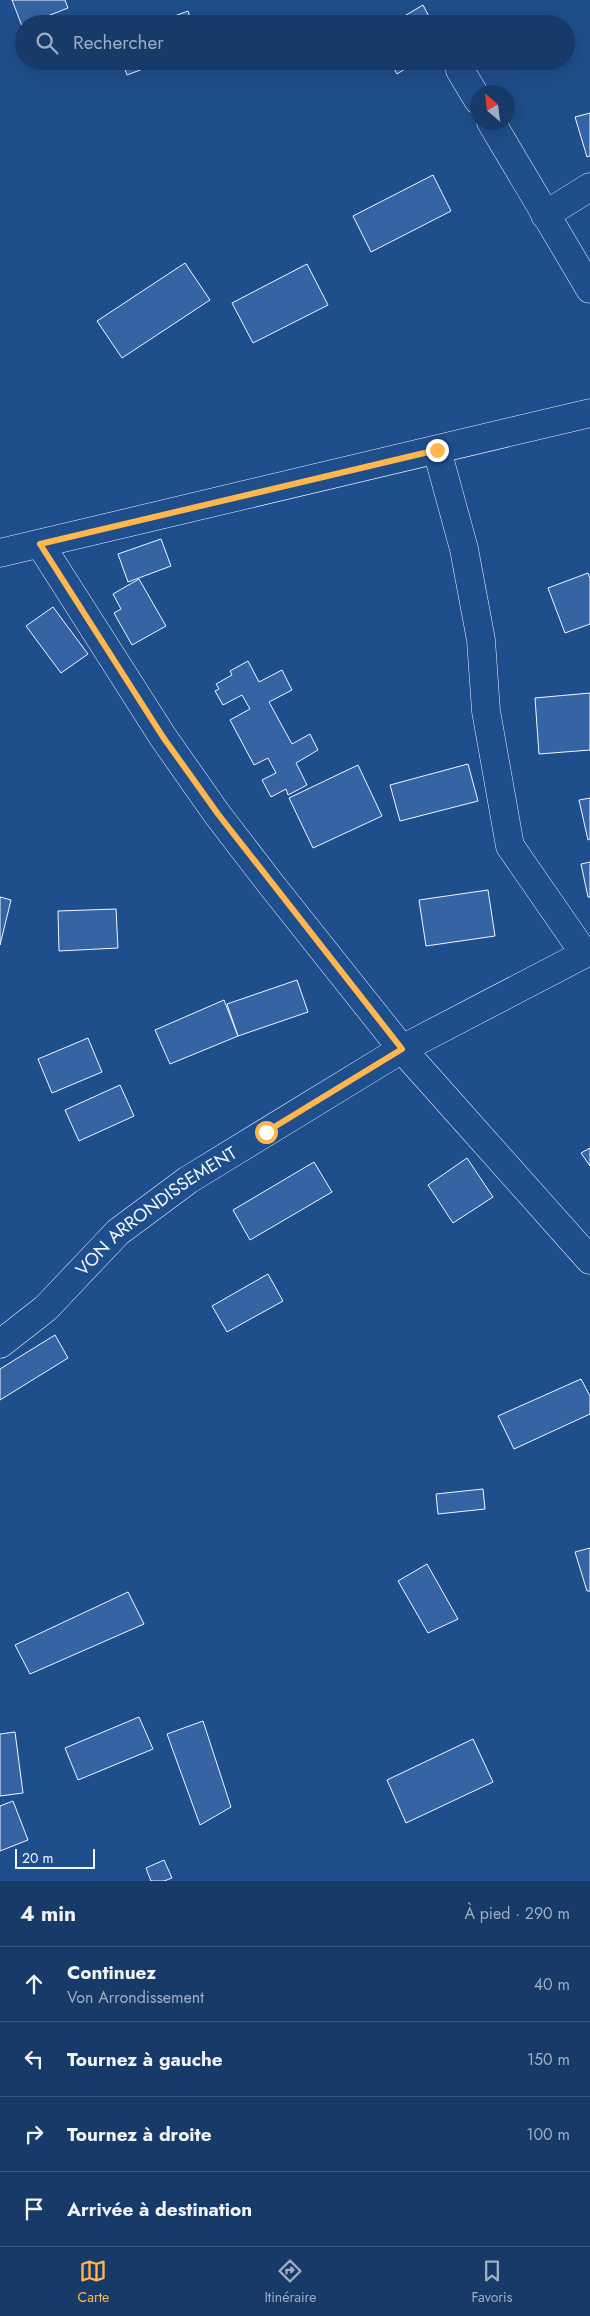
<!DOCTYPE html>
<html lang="fr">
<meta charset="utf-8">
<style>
body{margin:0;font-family:Jost,sans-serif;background:#20416f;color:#f1f3f6}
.compass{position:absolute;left:470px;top:85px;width:45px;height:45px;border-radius:50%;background:#173a69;box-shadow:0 5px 20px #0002;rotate:332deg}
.scale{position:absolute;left:15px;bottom:12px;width:80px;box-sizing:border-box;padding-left:5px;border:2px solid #f2f6ff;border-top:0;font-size:14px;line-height:18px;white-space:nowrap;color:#f2f6ff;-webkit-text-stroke:4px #1f4e8c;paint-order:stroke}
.stop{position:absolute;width:15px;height:15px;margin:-11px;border:4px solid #ffb74d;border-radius:50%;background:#fff}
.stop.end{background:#ffb74d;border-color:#fff;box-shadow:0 1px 5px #0008}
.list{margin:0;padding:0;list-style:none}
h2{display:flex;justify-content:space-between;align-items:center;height:65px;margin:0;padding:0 20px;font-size:21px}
h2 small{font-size:16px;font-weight:400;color:#9eadc0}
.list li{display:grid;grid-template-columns:32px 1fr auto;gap:15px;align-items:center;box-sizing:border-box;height:75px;padding:0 20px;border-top:1px solid #36547d}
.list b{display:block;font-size:19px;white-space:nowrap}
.list p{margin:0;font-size:16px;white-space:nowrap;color:#9eadc0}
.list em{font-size:16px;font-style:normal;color:#9eadc0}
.icon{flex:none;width:28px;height:28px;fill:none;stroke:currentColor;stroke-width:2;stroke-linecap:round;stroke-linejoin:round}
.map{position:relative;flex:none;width:590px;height:1881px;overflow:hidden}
.search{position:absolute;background:#173a69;box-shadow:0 5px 20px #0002;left:15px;right:15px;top:15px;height:55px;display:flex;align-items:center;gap:12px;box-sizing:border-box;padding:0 18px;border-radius:28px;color:#9eadc0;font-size:19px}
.sheet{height:365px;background:#173a69}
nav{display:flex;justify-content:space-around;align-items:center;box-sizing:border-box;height:70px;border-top:1px solid #36547d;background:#173a69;font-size:14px;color:#9eadc0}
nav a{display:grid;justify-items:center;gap:2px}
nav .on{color:#ffb74d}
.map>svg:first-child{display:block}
</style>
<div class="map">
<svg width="590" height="1881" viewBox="0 0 590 1881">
<rect width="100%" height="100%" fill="#1f4e8c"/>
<!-- building -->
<path fill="#3563a3" stroke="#f2f6ff" d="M12 0H65L68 8 22 26Z
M423 5 433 24H391Z
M188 11 192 24H153Z
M122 61H164L127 75Z
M390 61H418L397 74Z
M590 113V156L587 157 575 117Z
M433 175 451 211 371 252 353 216Z
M185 263 210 300 122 358 97 321Z
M307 264 328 305 253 343 232 303Z
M161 539 171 566 128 582 118 554Z
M588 573 590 579V624L565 633 548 588Z
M139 579 166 626 132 645 114 613 121 609 113 594Z
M53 607 88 654 61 673 26 626Z
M248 661 259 682 282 670 292 690 269 702 292 744 310 734 318 750 296 763 307 785 288 795 286 789 271 797 262 780 276 773 268 758 254 765 230 720 250 709 242 695 223 705 215 691 219 689 216 684 232 675 230 671Z
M590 693V750L539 754 535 698Z
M468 764 478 801 400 821 390 785Z
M358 765 382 816 313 848 289 798Z
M590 798V839L588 840 579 800Z
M590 862V897H588L581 864Z
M488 890 495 936 426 946 419 900Z
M0 897 11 900 0 945Z
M116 909 118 948 59 951 58 911Z
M297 980 308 1012 238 1036 227 1004Z
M224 1000 238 1036 170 1064 155 1030Z
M88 1038 102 1072 52 1093 38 1059Z
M120 1085 134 1116 79 1141 65 1110Z
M590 1148V1166L581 1153Z
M467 1158 493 1197 453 1223 428 1185Z
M314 1162 332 1192 250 1240 233 1210Z
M268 1274 283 1301 227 1332 212 1306Z
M55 1335 68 1358 0 1400V1369Z
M581 1379 590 1396V1414L514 1449 498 1416Z
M483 1489 485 1509 438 1514 436 1494Z
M590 1548V1591H587L575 1552Z
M427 1564 458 1619 428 1633 398 1581Z
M128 1592 144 1624 30 1674 15 1645Z
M139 1717 153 1749 78 1780 65 1748Z
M203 1721 231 1807 200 1825 167 1734Z
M15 1732 23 1793 0 1796V1734Z
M473 1739 493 1782 406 1823 387 1780Z
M13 1801 28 1840 0 1851V1806Z
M164 1860 172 1878 164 1881H151L146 1868Z"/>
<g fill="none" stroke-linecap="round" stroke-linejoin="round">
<!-- minor casing -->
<g stroke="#f2f6ff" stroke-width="29">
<g id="minor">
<path d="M460 70 478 100"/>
<path d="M491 122 590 289"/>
<path d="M545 215 590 187"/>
<path d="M437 450 464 549 481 640 486 711 510 846 584 953"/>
<path d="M40 544 163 737 217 814 270 883 402 1049 590 1260"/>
<path d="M0 553 590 413"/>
<path id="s1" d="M0 1344 46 1308 118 1232 188 1180 402 1049 590 951"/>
</g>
</g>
<!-- minor -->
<use href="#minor" stroke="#1f4e8c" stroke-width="28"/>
</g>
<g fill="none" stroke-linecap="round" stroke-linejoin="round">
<!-- route -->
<path stroke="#ffb74d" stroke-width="6" d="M266 1132 402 1049 218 814 163 737 40 544 437 450"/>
</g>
<g text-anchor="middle" stroke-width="4" stroke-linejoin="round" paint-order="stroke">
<!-- street labels -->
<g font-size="18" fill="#f2f6ff" stroke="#1f4e8c">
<text dy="6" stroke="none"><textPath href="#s1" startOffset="206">VON ARRONDISSEMENT</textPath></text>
</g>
</g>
</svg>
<svg class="compass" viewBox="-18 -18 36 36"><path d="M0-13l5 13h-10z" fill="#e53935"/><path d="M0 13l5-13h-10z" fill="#9eadc0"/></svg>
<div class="scale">20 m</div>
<div class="stop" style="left:266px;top:1132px"></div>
<div class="stop end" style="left:437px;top:450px"></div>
<div class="search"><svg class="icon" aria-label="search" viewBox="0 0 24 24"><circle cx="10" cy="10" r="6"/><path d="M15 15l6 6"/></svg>Rechercher</div>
</div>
<section class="sheet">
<h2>4 min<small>À pied · 290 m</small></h2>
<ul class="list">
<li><svg class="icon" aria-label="ahead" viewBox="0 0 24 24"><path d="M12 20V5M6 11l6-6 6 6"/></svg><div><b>Continuez</b><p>Von Arrondissement</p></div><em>40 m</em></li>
<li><svg class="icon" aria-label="left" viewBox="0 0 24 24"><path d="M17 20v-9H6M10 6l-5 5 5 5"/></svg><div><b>Tournez à gauche</b></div><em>150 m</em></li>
<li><svg class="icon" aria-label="right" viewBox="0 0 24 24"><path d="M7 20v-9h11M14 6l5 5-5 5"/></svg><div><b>Tournez à droite</b></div><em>100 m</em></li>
<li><svg class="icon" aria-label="arrive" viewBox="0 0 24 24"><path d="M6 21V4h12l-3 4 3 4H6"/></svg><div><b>Arrivée à destination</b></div></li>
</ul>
</section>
<nav>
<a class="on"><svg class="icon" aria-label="map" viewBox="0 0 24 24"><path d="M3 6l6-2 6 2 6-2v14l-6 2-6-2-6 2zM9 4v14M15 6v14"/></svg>Carte</a>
<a><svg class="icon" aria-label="directions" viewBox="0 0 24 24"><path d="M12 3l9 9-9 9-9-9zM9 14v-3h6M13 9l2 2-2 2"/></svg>Itinéraire</a>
<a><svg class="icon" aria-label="saved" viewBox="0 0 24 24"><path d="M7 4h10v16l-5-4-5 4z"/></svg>Favoris</a>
</nav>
